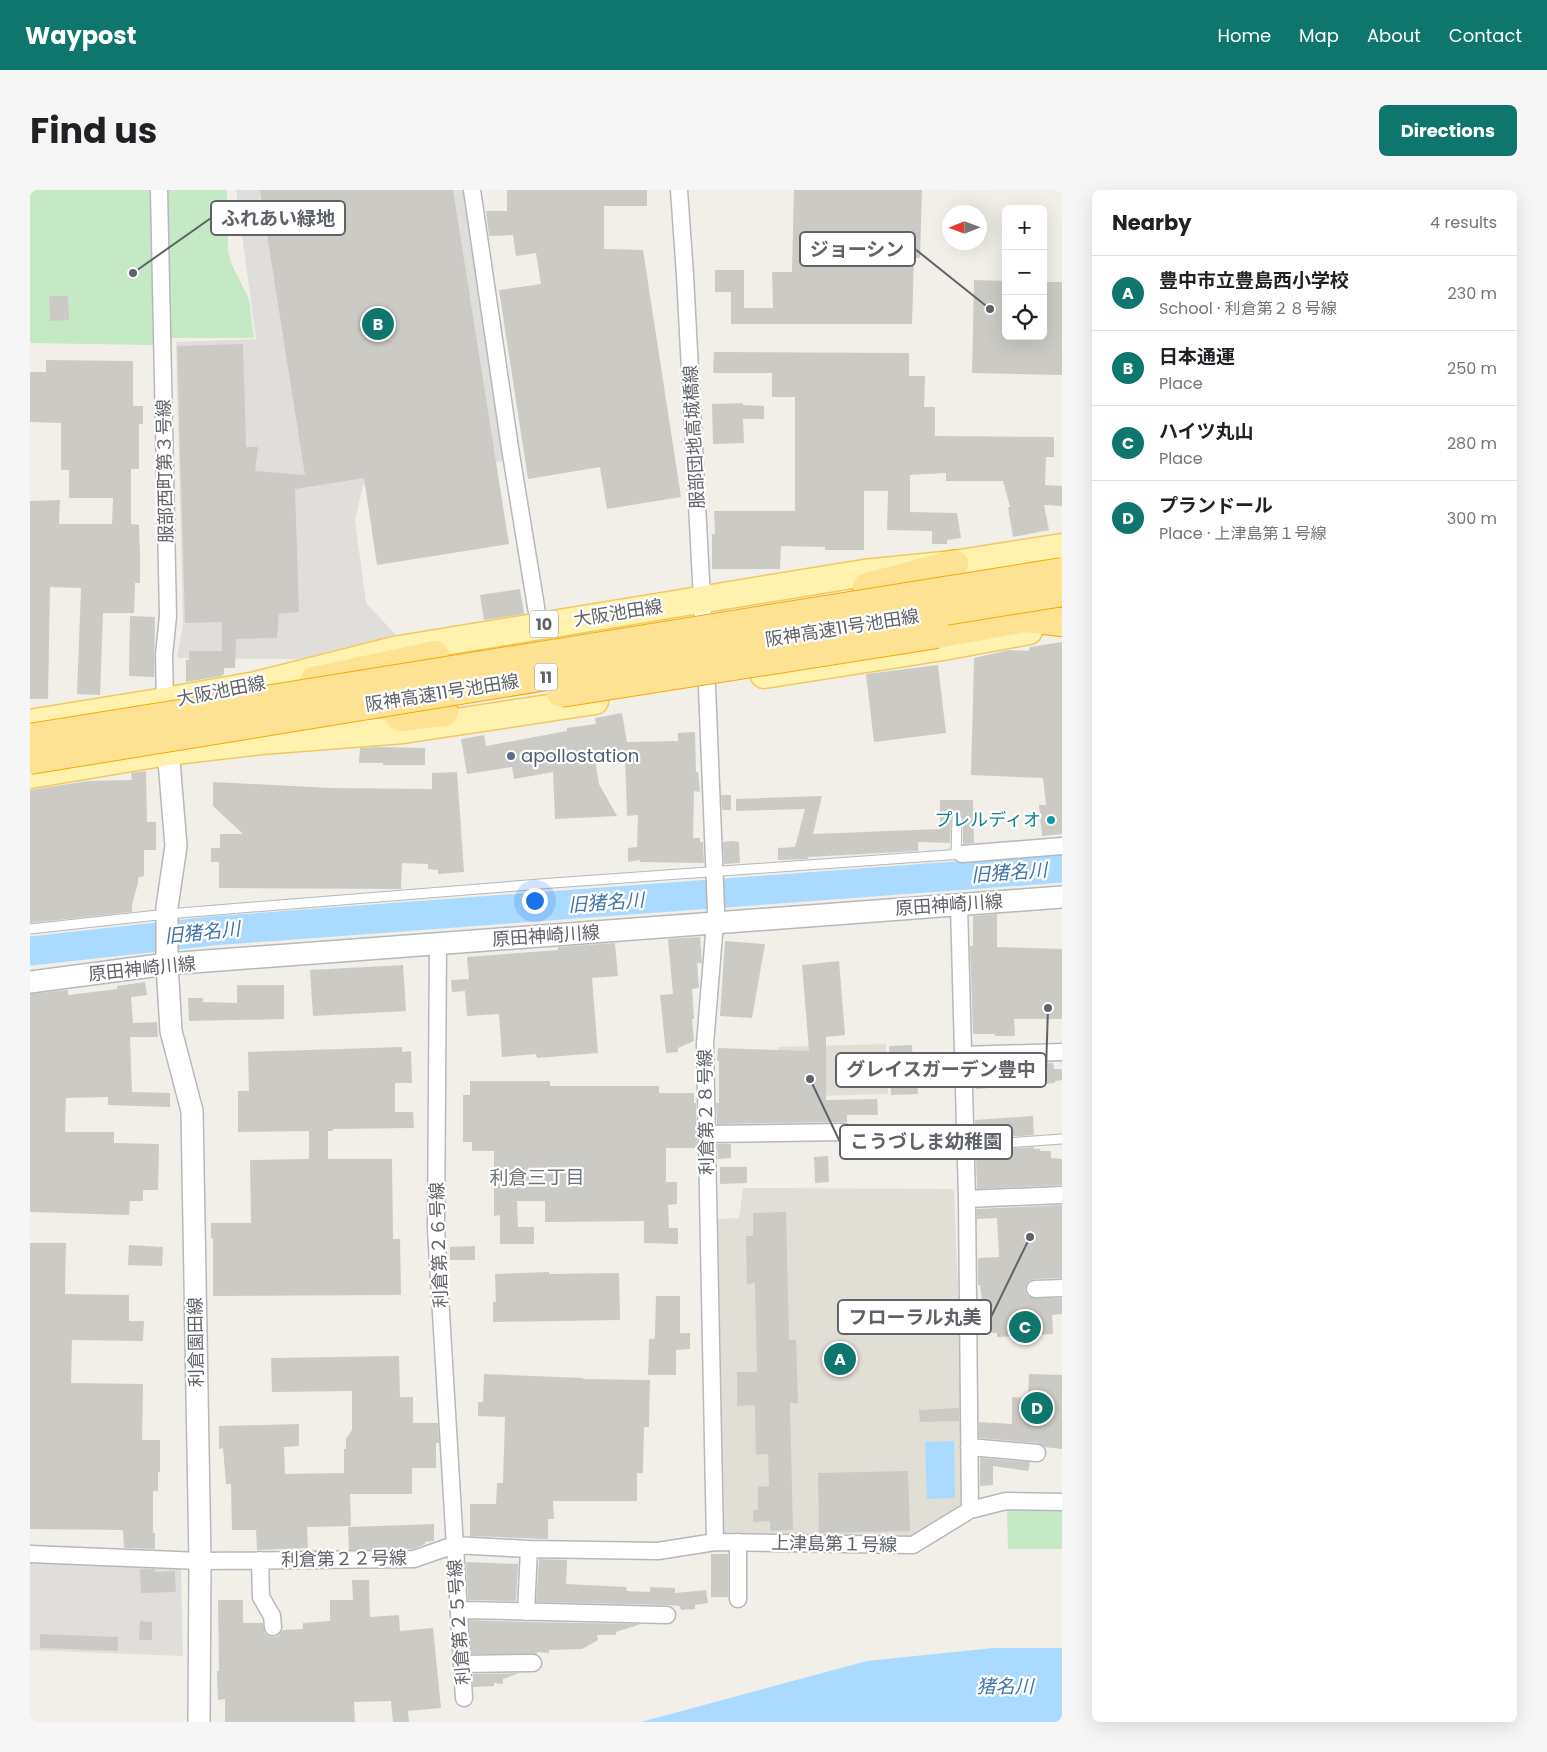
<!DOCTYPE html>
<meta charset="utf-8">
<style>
body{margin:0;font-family:Poppins,"Noto Sans JP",sans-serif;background:#f6f6f6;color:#202124}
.controls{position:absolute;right:15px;top:15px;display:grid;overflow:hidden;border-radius:8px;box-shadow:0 5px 20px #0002}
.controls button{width:45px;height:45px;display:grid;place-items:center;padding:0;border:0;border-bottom:1px solid #e0e0e0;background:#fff;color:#202124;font:25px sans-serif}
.compass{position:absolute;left:912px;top:15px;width:45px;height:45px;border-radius:50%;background:#fff;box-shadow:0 5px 20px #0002;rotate:269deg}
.you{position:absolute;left:504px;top:710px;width:18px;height:18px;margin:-12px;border:4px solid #fff;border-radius:50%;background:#1a73e8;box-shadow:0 0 0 8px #1a73e833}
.badge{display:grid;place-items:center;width:32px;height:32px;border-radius:50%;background:#0f766e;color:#fff;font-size:16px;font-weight:700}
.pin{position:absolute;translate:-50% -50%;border:2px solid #fff;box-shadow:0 1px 5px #0006}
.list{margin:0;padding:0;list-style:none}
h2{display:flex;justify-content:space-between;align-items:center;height:65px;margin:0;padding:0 20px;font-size:21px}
h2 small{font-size:16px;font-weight:400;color:#757577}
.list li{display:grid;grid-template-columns:32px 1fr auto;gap:15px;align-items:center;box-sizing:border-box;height:75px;padding:0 20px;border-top:1px solid #e0e0e0}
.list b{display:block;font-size:19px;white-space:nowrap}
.list p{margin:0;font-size:16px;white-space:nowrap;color:#757577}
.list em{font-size:16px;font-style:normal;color:#757577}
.icon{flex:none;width:28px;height:28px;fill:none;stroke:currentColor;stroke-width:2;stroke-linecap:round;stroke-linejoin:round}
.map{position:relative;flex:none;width:1032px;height:1532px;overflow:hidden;border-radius:8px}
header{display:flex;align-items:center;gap:30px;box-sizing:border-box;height:70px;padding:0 25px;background:#0f766e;color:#fff}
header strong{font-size:24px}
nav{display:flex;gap:28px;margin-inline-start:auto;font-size:18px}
.intro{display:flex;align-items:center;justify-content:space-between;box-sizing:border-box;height:120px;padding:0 30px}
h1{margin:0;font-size:35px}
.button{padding:12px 22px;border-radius:8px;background:#0f766e;color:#fff;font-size:18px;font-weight:700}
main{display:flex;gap:30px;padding:0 30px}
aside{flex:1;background:#fff;border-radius:8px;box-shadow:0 5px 20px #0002}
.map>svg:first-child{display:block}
</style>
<header>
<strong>Waypost</strong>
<nav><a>Home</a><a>Map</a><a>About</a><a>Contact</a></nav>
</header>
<div class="intro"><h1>Find us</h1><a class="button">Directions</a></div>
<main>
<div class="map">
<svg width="1032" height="1532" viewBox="0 0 1032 1532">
<rect width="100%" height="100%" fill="#f1efe8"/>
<!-- industrial -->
<path fill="#e0deda" d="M206 0H434L473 271 333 295 325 331 336 413 367 446 299 461 281 467 267 469 147 468 153 434 146 152 226 149Z
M0 1371 151 1376 153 1466 0 1460Z"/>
<!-- education -->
<path fill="#e1ded6" d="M856 854 858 904 749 907 748 857Z
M713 998 924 999 936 1310 880 1350 693 1345 686 1029 709 1028Z"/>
<!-- green -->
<path fill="#c5e8c5" d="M0 0H197L198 61 202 75 219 109 224 148H125V153L122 155 0 153Z
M977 1316 1032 1317V1359H978Z"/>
<!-- water -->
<path fill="#aadaff" d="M924 1251 925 1308 897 1309 895 1252Z
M963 1458H1032V1532H611L837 1471Z"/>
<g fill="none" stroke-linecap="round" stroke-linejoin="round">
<!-- river -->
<path stroke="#aadaff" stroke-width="29" d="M0 761 182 741 1032 678"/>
</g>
<!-- building -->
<path fill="#cccac5" d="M230 0H423L479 354 347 375 334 288 265 299 269 422 249 424 247 448 206 449 205 478H194V484L191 486 156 492V470H159V461H192V432L155 433 147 156 213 154 216 257H228L225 281 275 285Z
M477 0H617V16H574V59L613 60 651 307 577 319 570 277 498 289 469 100 511 94 506 63 486 66 483 45 459 46 456 21H477Z
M764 0H892L890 68H884L882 134H701V102H685V80H714V118H743L742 82H762Z
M944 90 976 91V146H1013V92H1032V185L942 183Z
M19 106H38L39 130 20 131Z
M684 162 879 163V186H895L894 217H905V246L1024 247V267H1016L1015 295 1032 296V316L1014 315 1019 340 983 347 978 317H980L973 291H916V283L880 285V322L927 323 931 348 917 350V354H902V341L857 340 858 301H834V360H795V357L751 356 750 379H682V344H685L684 321H765V207H742V183H683Z
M16 170 103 171V216H113V234H109V279H101V334L109 335 110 367V393H105L104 423H73L70 505 47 504 51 398 20 397 18 509H0V311L30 310 29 334H82L83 308H39V280H31V233L0 232V182H16Z
M713 213V215L734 216V229H713L714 253 683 254 682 214Z
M490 399 494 424 454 430 450 405Z
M100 426 125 427 124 487 99 486Z
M1032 452V644L1012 646 1009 615H1016L1013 588 941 585 944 468 979 460 999 461 1000 457Z
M908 475 916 543 844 552 836 484Z
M592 523 597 552 648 551V543L665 542 666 582H668L670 602 664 601 663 648H670V652H673L674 673 610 672V670L598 672V658L607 657 608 625 597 626 595 564 565 569 569 594 587 626 525 629 523 582 484 589 482 577 437 584 431 549 454 545 456 556 537 541V538L566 534 565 528Z
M350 557 395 558V575H353V573H329L330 558Z
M116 581 117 632H126V660H114V686L108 688V693L102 715V722L0 733V600L58 591 102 590 101 583Z
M427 582 434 682 408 684V680L398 679V674L372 673 371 699 189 698V672H181V658H190V644H213L183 616V592L301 598 402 599V583Z
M691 605H701V620H692Z
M792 606 783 644 910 639V610H943L944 653 933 654V629L931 624 927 623 922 625 921 628 920 653 888 652V661L778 667V669L748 670V658L765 657 775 619 706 621V609Z
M701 651 709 652 710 673 694 674 693 652Z
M967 724V757L1032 759V829H984L985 846H965V844H943L940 756H943V726Z
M670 747 672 773H667L669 798 662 799 664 829H662L664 851 648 858V862L636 863 630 805 643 804 638 749Z
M695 751 735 754 722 828 690 826Z
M585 753 588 786 562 788 568 863 507 868 506 864 472 867 469 824 437 826 435 801 422 802 421 790 439 789 437 767 528 760V757Z
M809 771 815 845 796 847V910L847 909 848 925H817V932L687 934 686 913H689V871H687L688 858 779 861 772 775Z
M373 775 376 821 283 826 280 780Z
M115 792 117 805 101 807 103 833 127 832 128 847H100L102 902 140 903V917L78 915V907L36 908 35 942H84V953L129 954 128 1000H113V1011H100L99 1025 0 1022V804L38 800V805L87 799V796Z
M207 795H254V829L159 831 158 808H173V812L207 813Z
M882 855 883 882H887L888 904 861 905 859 856Z
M372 857V862L381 861 382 893H365V922H383L384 938 303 939V941H298V969H362L363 1049H370L371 1105 183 1106V1048H181V1033H221L220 970 279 969V941L208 942V901H219L218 862Z
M985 873 986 876 1023 873 1024 879H1032V890L1025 891V893L946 899 945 875Z
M440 891H520V896H629V903H664V913H666L667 958H636V992H647V1014L638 1015 639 1038H648V1054L614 1053V1031L515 1032V1011H487L488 1037H504V1054H470V1025L464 1026V961H442V952H433V905H440Z
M1003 926 1004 945 947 949 945 930Z
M687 954H701V968L688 969Z
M1004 957V959H1010V961H1021V968L1032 969V995L947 999 946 967 947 961Z
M798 966 799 992 785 993 784 967Z
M690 977H717V993L690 994Z
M1032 1015V1088L1004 1089 999 1091 995 1099 997 1105 1001 1108H1032V1124L1022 1125 1023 1144 967 1147V1143H958L957 1125H954L950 1095H948V1068L969 1067 967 1028 947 1029V1019Z
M756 1022 759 1150H766L768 1213H760L763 1340 740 1341V1331L723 1332V1320H728V1297L739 1296 738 1264 726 1265 725 1215 707 1216V1182H727L725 1093 717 1094 716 1046H723V1023Z
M0 1053H36L35 1104 99 1105V1131H114L113 1151 42 1150 41 1193 113 1194 112 1250H130V1282H128V1301H123V1343H125V1359L94 1358 93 1340 0 1339Z
M99 1055 133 1057 132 1076 98 1075Z
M445 1056V1070H420V1057Z
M519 1082V1084L589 1083 590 1130 463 1132V1112H466L465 1084Z
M626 1106H650V1143H660V1159L646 1160V1185H618L619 1149H624L625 1145Z
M369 1166 370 1207H383V1233H408L409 1253H406V1278H382V1304H320L321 1336 277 1337 278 1358 227 1360 226 1340H202L201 1294H196L193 1258 189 1259V1236L269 1234V1256L254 1257 255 1284 314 1283V1259H316V1249L322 1240V1201L242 1202 241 1168Z
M454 1184 553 1188V1189L620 1190 619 1237H614L613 1283H607V1311H523L524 1329H518V1349L440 1346V1314H466L467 1293H473L475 1227 448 1226V1212H453Z
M999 1184 1032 1185V1259L1014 1257 1008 1253 949 1248V1232L982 1234V1207L998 1208Z
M929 1218V1231L890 1232 889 1220Z
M950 1268 1000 1272 998 1281 963 1276V1295L950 1296Z
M878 1281 880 1341 789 1343 788 1283Z
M404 1334V1351L395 1352V1354L383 1359 319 1360 318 1337Z
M681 1364H698V1407H681Z
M509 1369 537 1370 536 1394 596 1397 597 1401 620 1402V1397L645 1398V1403L676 1400 678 1413 665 1415V1419L651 1420 650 1416 637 1415 506 1412Z
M436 1372 488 1374 486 1411 438 1410Z
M110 1379H125V1382L145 1381 146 1402 111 1403Z
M322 1390H339L340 1427 369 1425 370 1441 403 1438 411 1518 378 1521 379 1532H363L361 1511 324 1512 325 1532H195V1509L188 1510 187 1481H189L188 1410H213V1433H233L235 1443 239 1446 244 1447 249 1445 252 1440 273 1439V1433L300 1431V1410H323Z
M439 1430 496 1432 611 1434 586 1442V1445H567L568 1450 552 1459 519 1460V1463L507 1462V1464H441Z
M110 1431 122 1432V1450H109Z
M10 1444 88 1447V1461L10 1458Z
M489 1483 473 1489V1494L464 1493V1496L443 1497V1484Z"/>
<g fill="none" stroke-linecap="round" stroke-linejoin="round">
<!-- service casing -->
<g stroke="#b5b8bc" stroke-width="11">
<path id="service" d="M926 664 927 629
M0 739 137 724 523 693 932 664
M935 956 1032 949"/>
</g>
<!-- minor casing -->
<g stroke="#b5b8bc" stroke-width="19">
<path id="minor" d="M129 0 138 426 134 465 135 511
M442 0 480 258 509 435
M649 0 655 85 674 448
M676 472 686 720 675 854 685 1352
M932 664 1032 656
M929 715 937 1009 940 1320
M408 754 406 1039 434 1508
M933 865 1032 862
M676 944 814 942
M937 1009 1032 1005
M1005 1099 1032 1098
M939 1257 1007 1263
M708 1352V1409
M0 1364 170 1371 384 1369 424 1355 499 1359 628 1361 685 1352 883 1355 940 1320 976 1311 1032 1312
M230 1370 231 1407 242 1426 243 1437
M435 1420 637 1425
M496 1422 499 1359
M432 1474 503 1473"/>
</g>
<!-- tertiary casing -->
<g stroke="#b5b8bc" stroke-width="24">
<path id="tertiary" d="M137 547 146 656 137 717V774L141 841 162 921 170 1371 169 1532
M0 792 137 774 1032 707"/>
</g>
<!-- primary casing -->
<g stroke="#f2c960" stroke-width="29">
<path id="primary" d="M734 485 913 457 999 441
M0 533 135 511 226 495 364 460 834 383 924 374 1032 357
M0 585 137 562 231 551 373 540 565 511"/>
</g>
<!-- motorway casing -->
<g stroke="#f9ab00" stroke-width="30">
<path id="motorway" d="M837 397 924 374
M907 444 995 428 1032 432
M284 491 405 465
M370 527 414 522"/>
</g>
<!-- service -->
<use href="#service" stroke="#fff" stroke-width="9"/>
<!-- minor -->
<use href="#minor" stroke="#fff" stroke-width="16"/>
<!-- tertiary -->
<use href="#tertiary" stroke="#fff" stroke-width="21"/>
<!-- primary -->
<use href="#primary" stroke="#fff2af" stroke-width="26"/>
<!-- motorway -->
<use href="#motorway" stroke="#fde293" stroke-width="28"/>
<!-- motorway-bridge casing -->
<g stroke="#f9ab00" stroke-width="30" stroke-linecap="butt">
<path id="motorway-bridge" d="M531 503 907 444
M0 548 1032 382
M0 570 1032 402"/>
</g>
<!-- motorway-bridge -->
<use href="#motorway-bridge" stroke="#fde293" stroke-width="28"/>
</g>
<!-- markers -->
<circle fill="#5c6f8a" stroke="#fff" stroke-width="2" cx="481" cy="566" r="5"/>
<circle fill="#0f9aa8" stroke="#fff" stroke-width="2" cx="1021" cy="630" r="5"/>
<g text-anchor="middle" stroke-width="4.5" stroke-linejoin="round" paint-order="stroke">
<!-- shield labels -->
<g fill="#fff" stroke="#8f9295" stroke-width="1">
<rect x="500" y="420.5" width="28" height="27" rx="4"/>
<rect x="505" y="473.5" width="22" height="27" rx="4"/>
</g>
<g font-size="16" font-weight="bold" fill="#5f6368">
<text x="514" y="440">10</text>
<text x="516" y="493">11</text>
</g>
<!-- street labels -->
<g font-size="18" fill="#5f6368" stroke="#fff">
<text transform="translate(664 247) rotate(-93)" y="6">服部団地高城橋線</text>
<text transform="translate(135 281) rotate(-91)" y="6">服部西町第３号線</text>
<text transform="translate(588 423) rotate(-9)" y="6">大阪池田線</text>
<text transform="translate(812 438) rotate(-9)" y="6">阪神高速11号池田線</text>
<text transform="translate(191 501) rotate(-11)" y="6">大阪池田線</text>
<text transform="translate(412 503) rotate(-9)" y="6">阪神高速11号池田線</text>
<text transform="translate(919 715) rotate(-4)" y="6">原田神崎川線</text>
<text transform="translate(516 746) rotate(-4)" y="6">原田神崎川線</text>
<text transform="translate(112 779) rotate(-6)" y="6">原田神崎川線</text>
<text transform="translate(676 922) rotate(-91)" y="6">利倉第２８号線</text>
<text transform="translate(409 1055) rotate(-92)" y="6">利倉第２６号線</text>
<text transform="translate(166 1152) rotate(-91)" y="6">利倉園田線</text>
<text transform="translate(804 1354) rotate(1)" y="6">上津島第１号線</text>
<text transform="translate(314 1369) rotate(-1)" y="6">利倉第２２号線</text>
<text transform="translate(429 1432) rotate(-94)" y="6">利倉第２５号線</text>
</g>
<!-- service labels -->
<g font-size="18" fill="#4e5e75" stroke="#fff" text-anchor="start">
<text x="491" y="572">apollostation</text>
</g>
<!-- culture labels -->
<g font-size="18" fill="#0d838f" stroke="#fff" text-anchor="end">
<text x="1011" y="636">プレルディオ</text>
</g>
<!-- water labels -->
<g font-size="19" font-style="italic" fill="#4174aa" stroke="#fff">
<text transform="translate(979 682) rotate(-4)" y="7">旧猪名川</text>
<text transform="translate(576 712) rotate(-4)" y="7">旧猪名川</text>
<text transform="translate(172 742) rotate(-6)" y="7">旧猪名川</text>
<text x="975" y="1503">猪名川</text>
</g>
<!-- neighbourhood labels -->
<g font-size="19" fill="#70757a" stroke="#fff">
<text x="507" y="994">利倉三丁目</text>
</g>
</g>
<!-- callouts -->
<path fill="none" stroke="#5f6368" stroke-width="2" d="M103 83L181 28M960 119L885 59M1018 818L1016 880M780 889L810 952M1000 1047L961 1127"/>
<g fill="#5f6368" stroke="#fff" stroke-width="2">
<circle cx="103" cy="83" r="5"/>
<circle cx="960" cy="119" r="5"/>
<circle cx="1018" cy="818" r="5"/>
<circle cx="780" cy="889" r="5"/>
<circle cx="1000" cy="1047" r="5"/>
</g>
<g fill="#fff" stroke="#5f6368" stroke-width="2">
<rect x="181" y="11" width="134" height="34" rx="5"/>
<rect x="770" y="42" width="115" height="34" rx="5"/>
<rect x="806" y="863" width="210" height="34" rx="5"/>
<rect x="810" y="935" width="172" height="34" rx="5"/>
<rect x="808" y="1110" width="153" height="34" rx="5"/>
</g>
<g font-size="19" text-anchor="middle" font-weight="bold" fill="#5f6368">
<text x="248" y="35">ふれあい緑地</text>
<text x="827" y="66">ジョーシン</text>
<text x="911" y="886">グレイスガーデン豊中</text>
<text x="896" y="958">こうづしま幼稚園</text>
<text x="885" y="1134">フローラル丸美</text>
</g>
</svg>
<div class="controls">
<button>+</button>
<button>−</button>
<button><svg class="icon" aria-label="locate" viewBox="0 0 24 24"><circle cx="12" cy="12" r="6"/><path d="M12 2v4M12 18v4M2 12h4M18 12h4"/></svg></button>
</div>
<svg class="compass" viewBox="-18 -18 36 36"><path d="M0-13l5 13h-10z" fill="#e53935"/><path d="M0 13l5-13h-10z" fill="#757577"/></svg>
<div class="you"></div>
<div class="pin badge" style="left:810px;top:1169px">A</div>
<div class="pin badge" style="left:348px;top:134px">B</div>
<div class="pin badge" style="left:995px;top:1137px">C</div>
<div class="pin badge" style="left:1007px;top:1218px">D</div>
</div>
<aside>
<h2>Nearby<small>4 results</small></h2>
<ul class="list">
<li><span class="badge">A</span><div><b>豊中市立豊島西小学校</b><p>School · 利倉第２８号線</p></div><em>230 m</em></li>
<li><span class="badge">B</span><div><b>日本通運</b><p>Place</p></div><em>250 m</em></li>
<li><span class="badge">C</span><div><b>ハイツ丸山</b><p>Place</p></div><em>280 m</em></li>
<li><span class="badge">D</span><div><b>プランドール</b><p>Place · 上津島第１号線</p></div><em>300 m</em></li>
</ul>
</aside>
</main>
